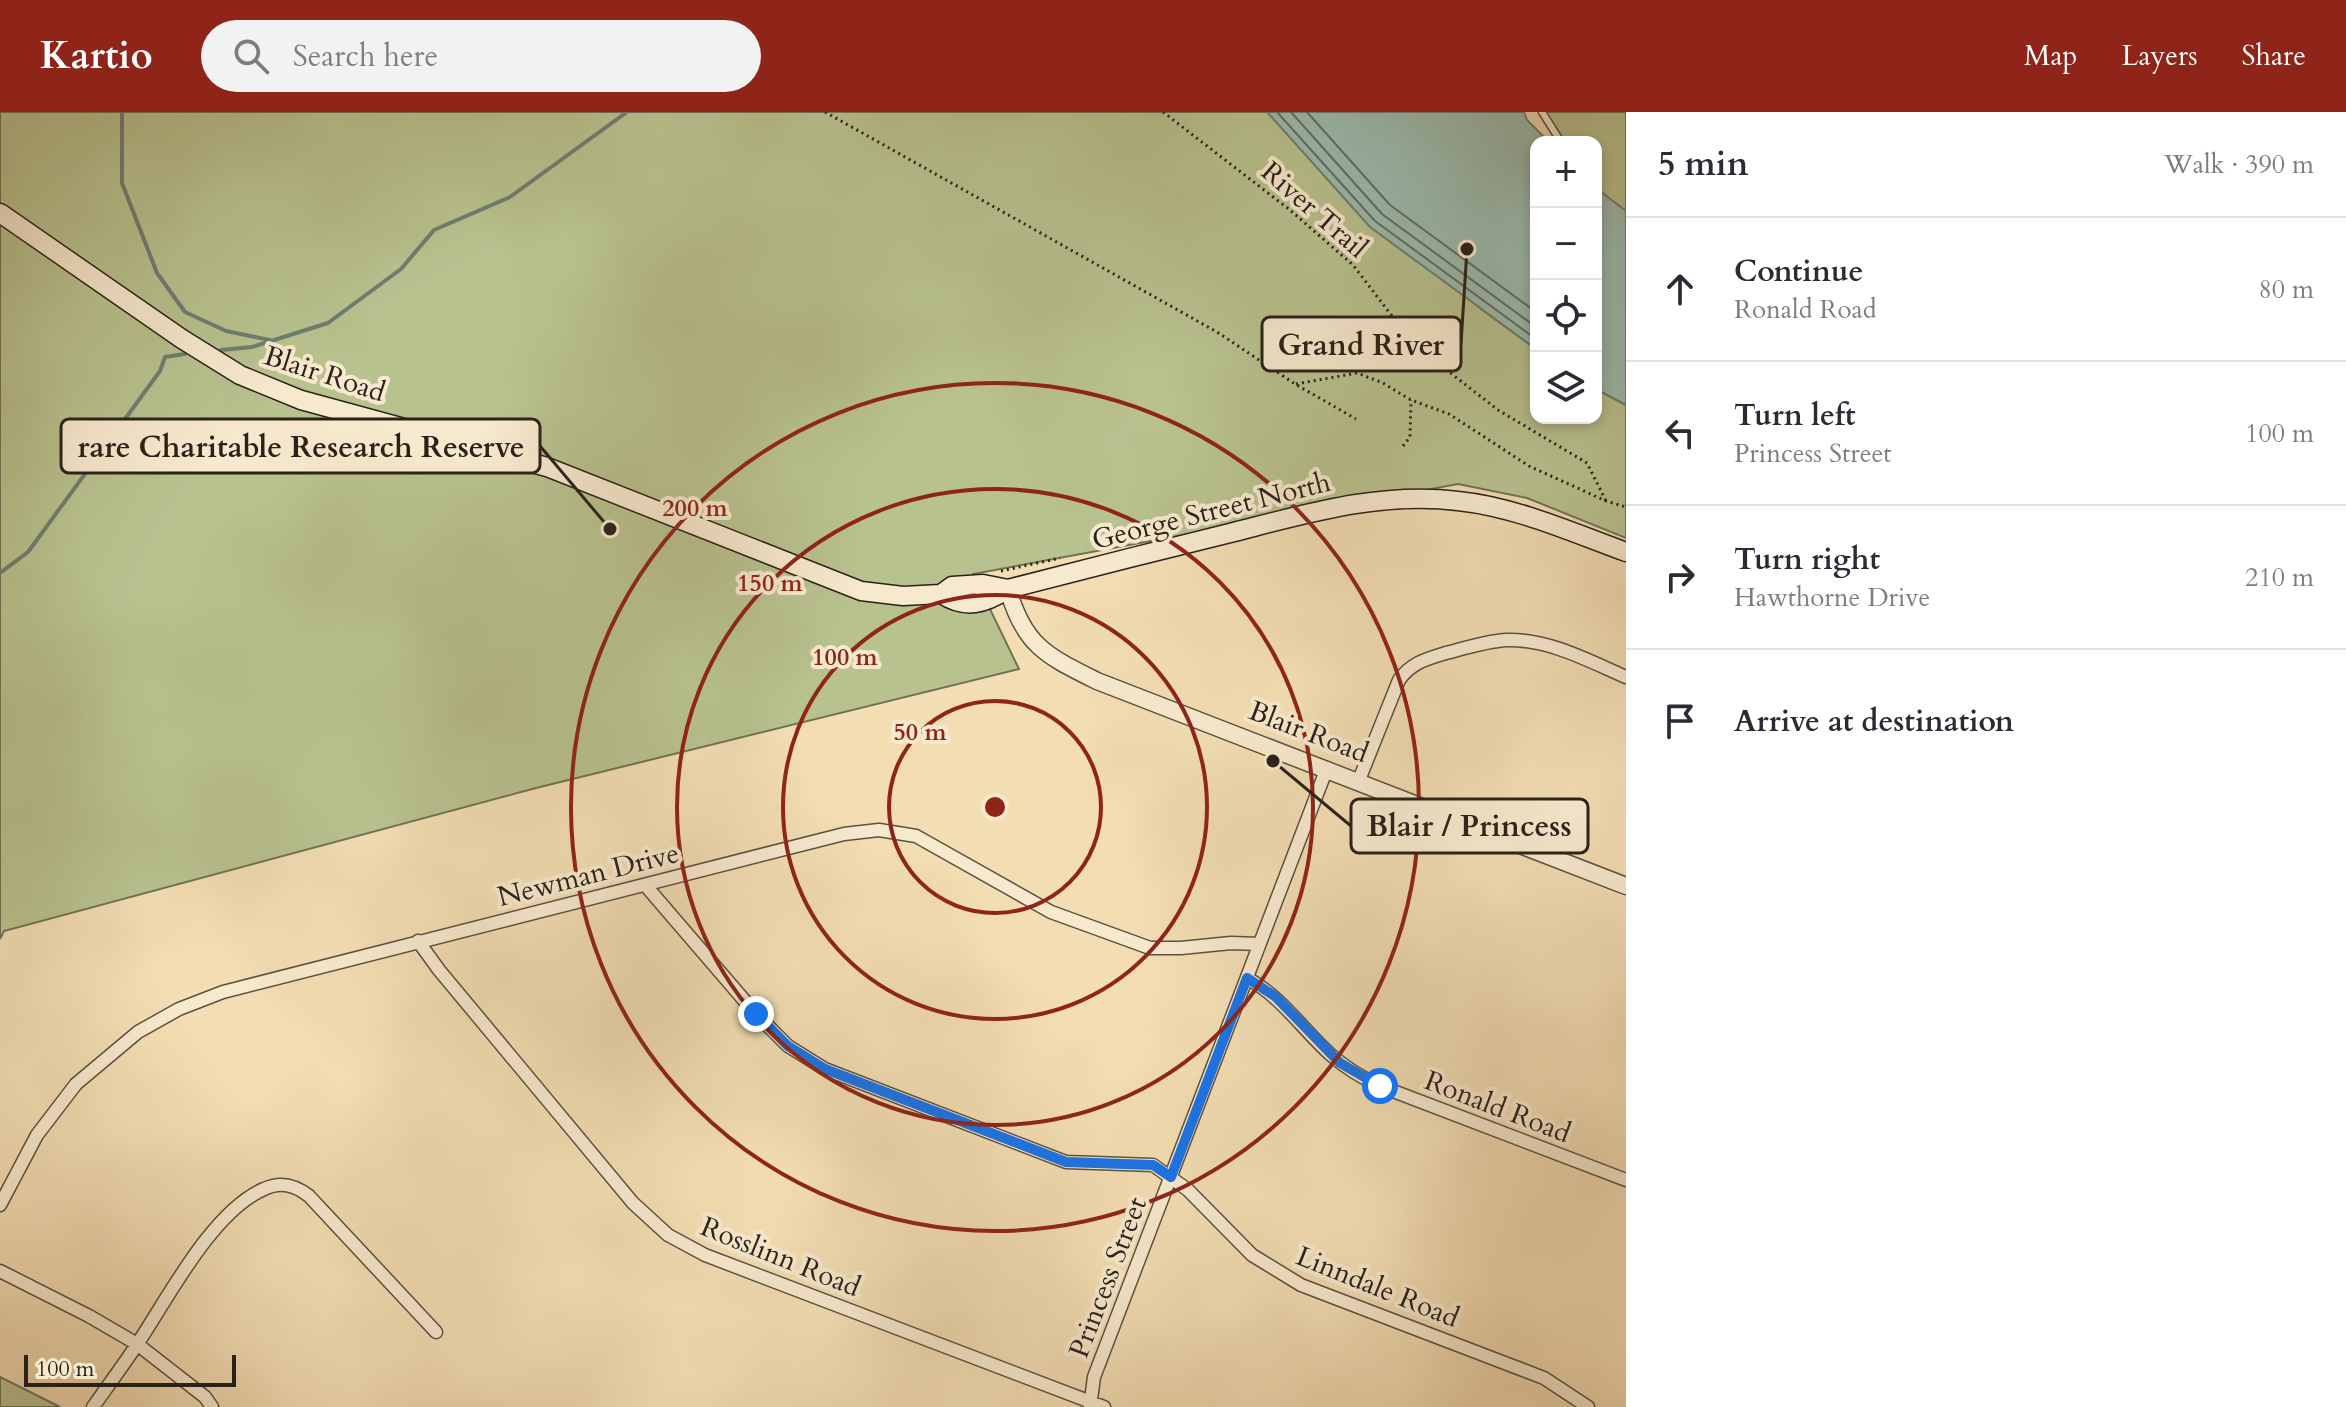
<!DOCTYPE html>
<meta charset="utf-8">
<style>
body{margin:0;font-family:Cardo,serif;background:#f2f2f3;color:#2b2b33}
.controls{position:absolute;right:24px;top:24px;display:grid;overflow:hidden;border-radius:16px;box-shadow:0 4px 12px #0003}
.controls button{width:72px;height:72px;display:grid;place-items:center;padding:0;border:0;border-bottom:2px solid #e1e1e2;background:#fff;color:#2b2b33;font:40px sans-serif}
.scale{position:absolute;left:24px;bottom:20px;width:212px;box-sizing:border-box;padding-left:8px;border:4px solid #2a2219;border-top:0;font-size:22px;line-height:28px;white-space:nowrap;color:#2a2219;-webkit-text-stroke:6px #f7e9ce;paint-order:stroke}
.stop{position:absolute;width:24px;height:24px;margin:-18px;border:6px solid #1a73e8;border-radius:50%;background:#fff}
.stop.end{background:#1a73e8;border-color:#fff;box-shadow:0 2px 8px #0008}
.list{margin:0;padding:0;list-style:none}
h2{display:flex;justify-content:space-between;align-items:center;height:104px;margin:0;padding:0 32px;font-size:34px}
h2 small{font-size:26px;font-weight:400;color:#7c7c81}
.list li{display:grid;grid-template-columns:52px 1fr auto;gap:24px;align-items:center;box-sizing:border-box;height:144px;padding:0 32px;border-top:2px solid #e1e1e2}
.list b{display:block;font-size:30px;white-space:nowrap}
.list p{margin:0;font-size:26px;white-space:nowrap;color:#7c7c81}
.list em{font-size:26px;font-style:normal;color:#7c7c81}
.icon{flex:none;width:44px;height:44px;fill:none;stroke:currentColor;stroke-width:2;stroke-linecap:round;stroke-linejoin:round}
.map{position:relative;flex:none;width:1626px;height:1295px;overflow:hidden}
header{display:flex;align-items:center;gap:48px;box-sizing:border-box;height:112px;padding:0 40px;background:#8f2418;color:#fff}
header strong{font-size:38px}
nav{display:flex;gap:44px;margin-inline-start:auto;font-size:28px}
.search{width:560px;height:72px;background:#f2f2f3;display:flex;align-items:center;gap:20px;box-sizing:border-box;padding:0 28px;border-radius:44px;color:#7c7c81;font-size:30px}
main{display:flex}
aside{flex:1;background:#fff}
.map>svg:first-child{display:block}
</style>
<header>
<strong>Kartio</strong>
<div class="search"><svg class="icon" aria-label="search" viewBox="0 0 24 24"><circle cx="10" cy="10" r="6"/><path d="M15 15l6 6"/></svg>Search here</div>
<nav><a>Map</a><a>Layers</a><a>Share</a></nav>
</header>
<main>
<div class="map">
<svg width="1626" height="1295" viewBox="0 0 1626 1295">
<rect width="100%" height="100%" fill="#f3ddb3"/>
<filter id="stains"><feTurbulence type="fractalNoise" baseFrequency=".0025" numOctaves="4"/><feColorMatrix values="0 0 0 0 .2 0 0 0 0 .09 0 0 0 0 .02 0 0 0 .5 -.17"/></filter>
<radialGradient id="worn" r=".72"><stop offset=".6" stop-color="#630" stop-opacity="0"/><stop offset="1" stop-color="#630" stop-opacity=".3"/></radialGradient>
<!-- green -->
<path fill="#b8c28f" stroke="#717254" stroke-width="2" d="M0 0H1285L1481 197 1536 237V306H1596V277L1626 293V426L1527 386 1458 372 973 462 1019 557 536 676 4 819 0 827Z
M1544 0H1626V103L1596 87V30H1559Z
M0 1265 60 1295H0Z"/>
<!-- water -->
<path fill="#9bbbae" stroke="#6e7e72" stroke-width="2" d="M1267 0H1524L1527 8 1549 30H1536V237L1370 115Z
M1596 76 1626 99V293L1596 277Z"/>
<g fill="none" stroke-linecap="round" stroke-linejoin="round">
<!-- shore -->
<path stroke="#626e64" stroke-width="2" d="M1277 0 1375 109 1536 227
M1291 0 1382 102 1536 215
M1307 0 1390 93 1536 200"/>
<!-- stream -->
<path stroke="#6e7e72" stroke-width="4" d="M122 0V71L157 161 185 200 226 219 270 228
M221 238 252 235 328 211 401 157 434 118 510 85 627 0
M0 461 28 440 160 259 165 245 185 242"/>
<!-- service casing -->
<g stroke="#5c5140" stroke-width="9">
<path id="service" d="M1542 0 1561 30"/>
</g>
<!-- minor casing -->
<g stroke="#5c5140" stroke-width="15">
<path id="minor" d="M1359 668 1399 568C1411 551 1426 547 1446 541 1465 536 1487 529 1507 528 1549 527 1589 549 1626 565
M646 774 756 902 788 934 825 957 1066 1050 1153 1053 1188 1078 1252 1143 1301 1173 1544 1266 1588 1295
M418 829 439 858 633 1091 668 1123 705 1143 1104 1295
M1247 866C1282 885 1302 917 1331 943 1346 956 1362 966 1380 974L1626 1068
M0 1093 37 1023 76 972 138 920 179 897 223 880 844 722 879 718 916 724 1051 800 1150 836H1181L1231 831 1259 832
M0 1159 89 1204 137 1232 205 1285 212 1295
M93 1295C107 1275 122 1255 136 1234 167 1188 212 1099 264 1077 281 1069 295 1073 309 1084L436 1220
M1090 1295 1094 1265 1327 656"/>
</g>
<!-- tertiary casing -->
<g stroke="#5c5140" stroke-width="19">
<path id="tertiary" d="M1008 477C1024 534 1047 544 1097 569L1626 774"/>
</g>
<!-- secondary casing -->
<g stroke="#2a2219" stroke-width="21">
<path id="secondary" d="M0 101 182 227 240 263 301 288 547 355 861 479 903 484 941 482 952 474 983 472 1008 477
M941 482C966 498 984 492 1008 477 1081 458 1153 440 1226 422 1302 403 1379 379 1458 389 1516 395 1571 420 1626 440"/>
</g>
<!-- path -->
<path stroke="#2a2219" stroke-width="3" stroke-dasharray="2 4" stroke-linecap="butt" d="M825 0 1217 220 1295 272 1356 307
M1163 0 1290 98 1353 153 1402 217 1435 249 1498 298 1587 351 1606 389
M1296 272 1357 261 1383 271 1411 288 1449 302 1529 354 1606 389 1626 395
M1403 334 1410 325 1411 288
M1001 459 1060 446"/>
<!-- service -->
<use href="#service" stroke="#f7e9ce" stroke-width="6"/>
<!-- minor -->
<use href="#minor" stroke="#f7e9ce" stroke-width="12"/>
<!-- tertiary -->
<use href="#tertiary" stroke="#f7e9ce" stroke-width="16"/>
<!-- secondary -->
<use href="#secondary" stroke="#f7e9ce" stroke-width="18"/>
</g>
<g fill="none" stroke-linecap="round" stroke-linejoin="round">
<!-- route -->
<path stroke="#1a73e8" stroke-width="10" d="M756 902 788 934 825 957 1066 1050 1153 1053 1171 1065 1247 866 1276 885 1340 951 1380 974"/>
</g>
<!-- distance rings -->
<g fill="none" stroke="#8f2418" stroke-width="4">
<circle cx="995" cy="695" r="106"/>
<circle cx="995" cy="695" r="212"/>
<circle cx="995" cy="695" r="318"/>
<circle cx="995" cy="695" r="424"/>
</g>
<g text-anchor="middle" stroke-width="8" stroke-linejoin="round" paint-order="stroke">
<!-- street labels -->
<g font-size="28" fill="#2a2219" stroke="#f7e9ce">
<text transform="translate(1315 97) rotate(41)" y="10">River Trail</text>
<text transform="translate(325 261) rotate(18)" y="10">Blair Road</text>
<text transform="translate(1211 398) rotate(-14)" y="10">George Street North</text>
<text transform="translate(1309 619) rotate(21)" y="10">Blair Road</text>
<text transform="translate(588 762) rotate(-14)" y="10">Newman Drive</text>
<text transform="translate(1498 994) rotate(21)" y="10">Ronald Road</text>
<text transform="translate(781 1144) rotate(22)" y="10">Rosslinn Road</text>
<text transform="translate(1107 1165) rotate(-69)" y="10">Princess Street</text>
<text transform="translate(1378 1174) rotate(22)" y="10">Linndale Road</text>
</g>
</g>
<circle cx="995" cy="695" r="12" fill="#8f2418" stroke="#f7e9ce" stroke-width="4"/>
<g font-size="24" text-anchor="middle" font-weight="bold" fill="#8f2418" stroke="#f7e9ce" stroke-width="8" stroke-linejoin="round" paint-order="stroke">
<text x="695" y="404">200 m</text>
<text x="770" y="479">150 m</text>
<text x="845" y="553">100 m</text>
<text x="920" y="628">50 m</text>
</g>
<!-- callouts -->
<path fill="none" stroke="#2a2219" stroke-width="3" d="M1467 137L1461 232M610 417L540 334M1273 649L1351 714"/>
<g fill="#2a2219" stroke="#f7e9ce" stroke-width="3">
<circle cx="1467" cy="137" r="8"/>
<circle cx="610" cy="417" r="8"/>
<circle cx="1273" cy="649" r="8"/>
</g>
<g fill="#f7e9ce" stroke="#2a2219" stroke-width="3">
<rect x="1262" y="205" width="199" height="54" rx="8"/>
<rect x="61" y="307" width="479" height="54" rx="8"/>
<rect x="1351" y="687" width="237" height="54" rx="8"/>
</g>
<g font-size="30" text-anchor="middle" font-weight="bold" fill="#2a2219">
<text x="1361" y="243">Grand River</text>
<text x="301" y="345">rare Charitable Research Reserve</text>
<text x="1469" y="724">Blair / Princess</text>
</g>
<rect width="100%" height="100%" filter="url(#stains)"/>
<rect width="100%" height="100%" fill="url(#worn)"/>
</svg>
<div class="controls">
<button>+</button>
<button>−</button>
<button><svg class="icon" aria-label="locate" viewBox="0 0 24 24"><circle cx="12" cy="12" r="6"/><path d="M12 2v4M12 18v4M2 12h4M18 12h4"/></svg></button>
<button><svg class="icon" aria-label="layers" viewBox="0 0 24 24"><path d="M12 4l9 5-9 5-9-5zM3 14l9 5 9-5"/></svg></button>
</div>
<div class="scale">100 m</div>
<div class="stop" style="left:1380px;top:974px"></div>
<div class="stop end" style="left:756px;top:902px"></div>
</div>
<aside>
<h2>5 min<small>Walk · 390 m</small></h2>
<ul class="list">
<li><svg class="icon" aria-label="ahead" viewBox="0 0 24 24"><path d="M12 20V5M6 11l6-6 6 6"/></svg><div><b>Continue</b><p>Ronald Road</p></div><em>80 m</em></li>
<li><svg class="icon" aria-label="left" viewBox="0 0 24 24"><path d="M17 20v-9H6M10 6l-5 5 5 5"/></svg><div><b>Turn left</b><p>Princess Street</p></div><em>100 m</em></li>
<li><svg class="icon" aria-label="right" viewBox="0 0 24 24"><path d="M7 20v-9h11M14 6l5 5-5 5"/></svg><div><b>Turn right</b><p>Hawthorne Drive</p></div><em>210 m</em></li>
<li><svg class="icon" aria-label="arrive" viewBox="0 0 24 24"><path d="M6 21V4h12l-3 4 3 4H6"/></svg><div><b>Arrive at destination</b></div></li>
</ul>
</aside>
</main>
